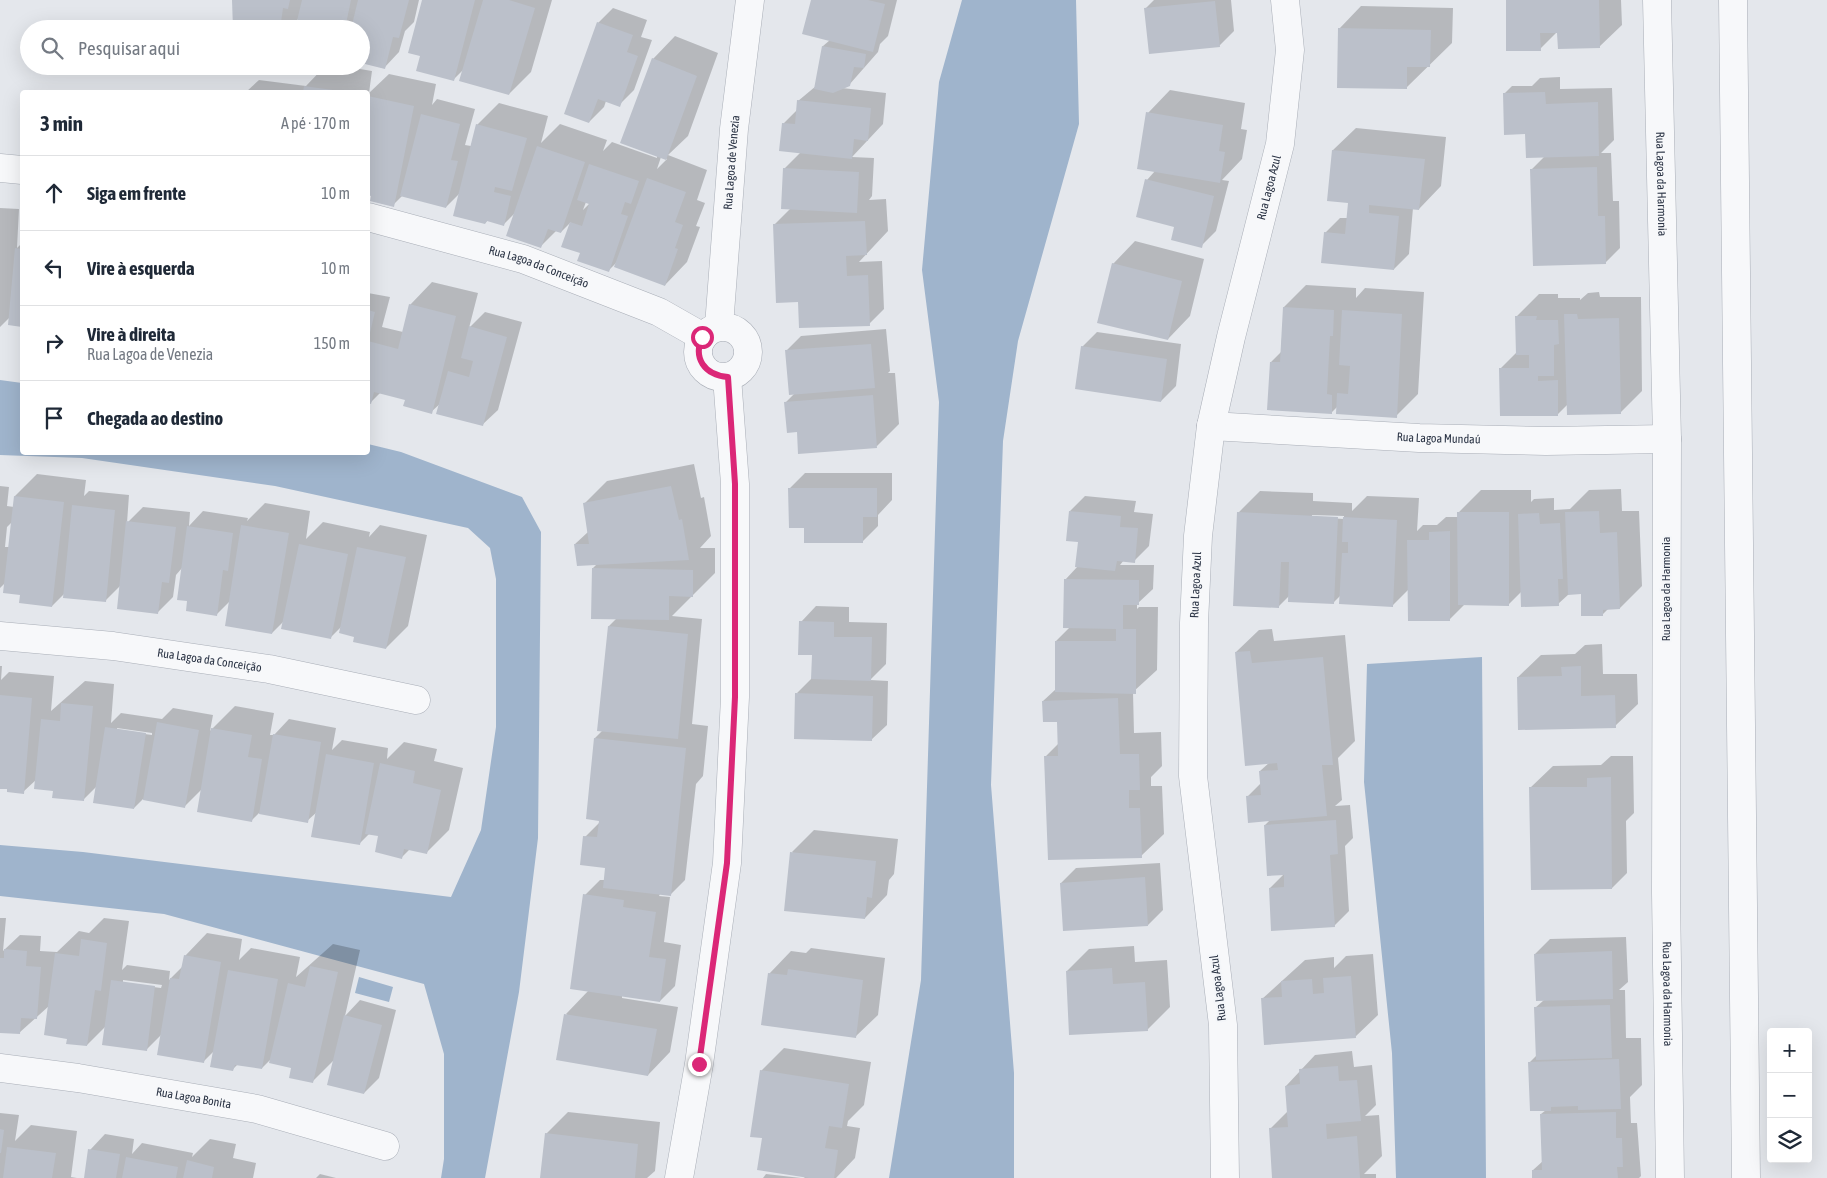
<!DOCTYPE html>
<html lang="pt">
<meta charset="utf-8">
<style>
body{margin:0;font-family:"Asap Condensed",sans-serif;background:#f2f2f3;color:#1f2937}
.controls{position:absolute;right:15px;bottom:15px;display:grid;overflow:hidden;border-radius:5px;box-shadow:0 5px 20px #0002}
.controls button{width:45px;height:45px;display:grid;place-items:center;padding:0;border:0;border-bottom:1px solid #e0e1e3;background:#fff;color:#1f2937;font:25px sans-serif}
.stop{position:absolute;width:15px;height:15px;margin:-11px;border:4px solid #db2777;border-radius:50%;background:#fff}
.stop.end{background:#db2777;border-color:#fff;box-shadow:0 1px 5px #0008}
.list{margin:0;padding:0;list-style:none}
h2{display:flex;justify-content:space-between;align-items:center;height:65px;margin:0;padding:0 20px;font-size:21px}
h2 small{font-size:16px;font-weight:400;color:#747a83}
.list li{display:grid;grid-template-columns:32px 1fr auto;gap:15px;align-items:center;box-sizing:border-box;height:75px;padding:0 20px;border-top:1px solid #e0e1e3}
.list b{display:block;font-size:19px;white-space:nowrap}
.list p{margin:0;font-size:16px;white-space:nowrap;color:#747a83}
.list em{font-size:16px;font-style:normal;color:#747a83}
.icon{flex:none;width:28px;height:28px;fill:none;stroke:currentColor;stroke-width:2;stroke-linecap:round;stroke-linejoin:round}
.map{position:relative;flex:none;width:1827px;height:1178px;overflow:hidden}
.search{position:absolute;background:#fff;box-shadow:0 5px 20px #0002;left:20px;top:20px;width:350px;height:55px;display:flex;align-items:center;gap:12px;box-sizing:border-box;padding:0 18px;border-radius:28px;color:#747a83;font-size:19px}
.panel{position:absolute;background:#fff;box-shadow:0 5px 20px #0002;left:20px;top:90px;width:350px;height:365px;border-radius:5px}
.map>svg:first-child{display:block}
</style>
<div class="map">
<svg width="1827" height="1178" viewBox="0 0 1827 1178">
<rect width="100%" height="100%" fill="#e4e7ec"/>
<!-- water -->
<path fill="#9fb4cc" d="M962 0H1076L1079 124 1018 341 1003 441 991 785 1014 1073V1178H889L921 980 939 402 922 270 939 82Z
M0 380 22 383V452H368V444L401 452 522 497 541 532 538 838 519 992 485 1178H441L444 1159V1054L424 984 164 914 0 896V845L83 852 451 897 481 830 496 727V579L490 548 468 528 275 486 82 458 0 455Z
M1482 657 1486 1178H1396L1392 1053 1364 782 1367 664Z
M359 977 393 987 389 1002 355 993Z"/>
<!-- shadow -->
<path fill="#0003" fill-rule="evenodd" d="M233 0H419L414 22 405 31 399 52 384 68 361 29 353 25 350 29H297L299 18 288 29H235Z
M424 0H552L531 72 509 94 464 69 453 80 421 55Z
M812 0H897L888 36 880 44 878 52 849 85 842 88 886 93 883 124 852 157 874 158 872 196 869 200 886 199 888 231 859 262 882 261 884 309 869 324 799 301 774 225 791 208 784 169 801 152 783 124 798 109V101L816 86 823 46 830 40Z
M1154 0H1231L1234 31 1219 46 1146 8Z
M1507 0H1621L1622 25 1599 47 1558 31 1540 49Z
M1361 6 1453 8 1452 43 1406 88 1339 29Z
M613 8 647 20 641 37 652 40 634 90 619 105 606 101 604 107 589 122 598 23Z
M675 36 718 53 688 136 668 155 707 170 697 200 705 203 696 226 700 227 687 262 665 285 618 261 609 270 582 252 563 246 571 222 561 232 557 230 541 246 516 212 503 225 488 220 485 223 460 193 446 207 403 195 393 205 368 194V92H246L259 80 306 86 325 66H342L372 71 369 93 389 74 436 84 432 105 437 99 475 109 465 145 471 146 477 125 499 103 548 116 541 143 560 124 607 140 603 151 612 142 657 158 653 59ZM661 157 667 159 657 169ZM586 202 590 203 583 210Z
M1560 77V89L1612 88 1614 140 1601 153H1611L1613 201H1619L1620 248 1605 263 1532 169 1544 157 1526 131 1504 94 1512 86H1532L1540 78Z
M1170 90 1245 103 1241 129 1247 130 1242 159 1222 180 1229 181 1216 231 1201 246 1176 226 1147 180 1155 171 1148 113Z
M1356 128 1446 137 1441 186 1419 209 1413 208 1409 254 1394 269 1325 233 1340 218H1348L1349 202 1329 200 1333 150Z
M0 208 19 209 17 248 22 243V325L9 324 10 317 0 327Z
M1135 241 1204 259 1190 316 1168 339 1113 264Z
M432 282 478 293 469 328 485 312 522 322 498 410 482 425 441 403 431 412 406 399 381 392 371 402H368V293L390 297 382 327 403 332 410 305Z
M1306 285 1356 288V298L1365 288 1424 292 1418 394 1396 416 1338 406 1331 413 1271 362 1281 352 1284 307Z
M1599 292 1600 297H1641L1642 391 1620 413 1568 404 1558 414 1500 369 1517 352 1516 317 1539 294H1558V298H1580V300L1588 293Z
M886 329 890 371 888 373H895L899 424 877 446 798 431 785 403 795 393 786 351 801 336Z
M1097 332 1181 344 1176 386 1161 401 1082 347Z
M694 464 701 498 704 497 711 536 700 548H715V573L672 616 702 619 692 724 708 726 703 776 696 784 685 880 670 895 660 894 659 896 670 897 664 942 681 945 675 986 660 1001 622 995V998L678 1007 670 1052 648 1075 566 1014 589 990 585 895 600 880H605L607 867 585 837 600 822 595 738 603 730H599L609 626 617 618 593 568 597 564 575 544 588 532 584 504 607 481Z
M805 473H892V500L878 515V526L863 541 805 527 790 488Z
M37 474 86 480 84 496 89 491 129 495 127 523 143 507 190 512 189 526 203 511 248 518 247 521 265 503 310 511 306 539 323 522 370 532 369 537 380 525 427 535 408 626 386 648 355 636 341 627 330 638 285 620 272 633 230 601 217 614 189 600 182 568 176 575 173 597 158 612 121 585 105 601 65 593 52 606 22 594 5 583 0 588V486L9 487 7 506 14 507 15 496ZM12 522 9 547H5L7 527Z
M1621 489 1622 511H1639L1642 586 1620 608H1609L1603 614 1582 593 1569 594 1558 604 1522 591 1509 604H1465L1449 620 1409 589 1393 605 1341 595 1333 603 1289 596 1278 607 1238 513 1260 491 1313 493V501L1352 503V511L1367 496 1419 498 1417 531 1423 525H1437L1446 517H1458V513L1481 490H1531V502L1534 499 1554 498V510L1570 509 1589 490ZM1312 515 1344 516V519L1312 517Z
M1085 496 1136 501 1134 512 1153 514 1149 546 1134 561 1124 560 1120 565H1154L1153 589 1137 604V609L1139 607H1158L1157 670 1133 692 1134 733 1161 732 1162 766 1151 777V786H1162L1164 834 1141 856 1045 757 1059 743 1058 721 1043 701 1056 689V641L1070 627 1065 580 1078 566 1079 541 1070 511Z
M816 606 849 607V622L887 623 886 664 870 680 888 681 887 725 871 740 797 693 812 678 813 654 801 622Z
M1272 629 1274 641 1345 635 1355 741 1338 758 1342 800 1335 806 1350 805 1353 838 1345 846 1349 911 1334 926 1270 888 1285 873 1265 825 1270 820 1247 797 1261 783 1260 771 1270 762 1236 652 1259 630Z
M1602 644 1603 674H1637L1638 704 1615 726 1518 677 1541 655 1575 654 1585 645Z
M0 666H2L1 680 9 672 54 676 51 711 85 681 114 684 111 723 121 713 162 719 173 708 213 715 210 731 235 706 274 713 270 735H274L289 719 336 728 332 750 342 740 388 748 387 759 404 742 437 749 434 761 463 768 449 830 427 852 410 849 402 857 379 835 370 833 359 844 317 812 307 821 259 813 252 820 202 789 185 806 143 799 134 808 97 786 83 800 54 790 37 779 23 792 0 787ZM117 728 152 733V735L117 730Z
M1611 756H1633L1634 813 1626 821 1627 873 1612 888 1530 788 1553 766 1601 765Z
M814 830 898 839 894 874 889 880 887 895 865 918 792 852Z
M1160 863 1163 910 1148 925 1061 883 1076 868Z
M0 918H6L3 951 20 935 41 936 40 951 57 952 79 931 89 933 104 918 129 921 122 970 127 965 170 971 169 980 183 966 185 956 207 933 242 939 239 960 251 948 300 957 296 977 333 944 360 950 345 1016 360 1000 396 1010 379 1078 364 1093 334 1060 312 1082 293 1068 272 1058 262 1068 238 1064 233 1069 215 1050 203 1062 161 1035 146 1050 106 1026 87 1045 69 1038 49 1006 19 1033 0 1031ZM123 980 162 985 161 988 123 983Z
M1626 937 1628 982 1619 990H1625L1626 1038H1641L1642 1085 1630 1097 1631 1123H1637L1641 1176 1639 1178H1533V1170L1543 1161 1541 1114 1546 1110 1529 1063 1537 1055 1535 1008 1544 1000 1535 954 1550 939Z
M1134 946 1135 962 1167 960 1170 1007 1147 1030 1067 971 1089 949Z
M811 948 885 958 878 1015 855 1037 769 974 791 951 806 953Z
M1373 954 1378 1015 1355 1037 1262 999 1305 960 1334 957V968L1346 956Z
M784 1048 871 1062 864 1105 848 1121 847 1126 860 1128 855 1158 836 1178H805L763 1137 761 1071Z
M1352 1051 1354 1067 1372 1065 1376 1105 1365 1116 1379 1115 1382 1156 1364 1174H1376V1178H1274L1270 1129 1288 1111 1286 1086 1315 1055Z
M568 1112 660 1122 655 1171 647 1178H541L546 1134Z
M0 1113 19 1115 15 1141 31 1125 77 1131 71 1177 77 1178H0Z
M105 1134 134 1139 132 1154 142 1143 193 1153 192 1157 210 1139 236 1144 233 1158 256 1163 253 1178H85L90 1150Z
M320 1174 336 1178H316Z
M766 1174 801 1178H763Z"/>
<!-- building -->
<path fill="#bbc0ca" d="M232 0H290L288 9 283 8 280 29H233Z
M302 0H351L345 29H295Z
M358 0H409L399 38 393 37 385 69 361 63V29H351Z
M422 0H475L454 81 416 71 420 56 408 53Z
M483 0H509L535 8 509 95 459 81Z
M811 0H868L885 4 873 52 802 34Z
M1506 0H1599L1600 48 1558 49 1557 33H1540L1541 51H1506Z
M1215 1 1220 47 1149 54 1144 8Z
M597 22 633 35 627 52 638 56 620 107 598 99 589 123 564 114Z
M1338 28 1431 30 1430 67H1407V89L1337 88Z
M822 46 866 54 864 68 854 67 850 86 833 93 814 89Z
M652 58 697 76 666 160 620 143Z
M304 86 340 91V92H303Z
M1545 92 1546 104 1598 102 1599 156 1526 158 1525 134 1504 135 1503 93Z
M368 96 414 106 394 207 370 201 371 196 368 195Z
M797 100 871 108 868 141 854 139 852 159 779 151 782 123 795 124Z
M1146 112 1223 125 1219 151 1225 152 1220 183 1137 169Z
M421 114 460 124 451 160 458 161 446 208 400 196Z
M476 124 527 138 512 191 495 187 494 192 511 196 504 226 487 221 485 224 453 216Z
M537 146 585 162 561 233 548 229 541 248 506 236Z
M1332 150 1425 159 1419 210 1369 205V213L1399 216 1394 270 1321 263 1324 232 1345 234 1348 203 1327 201Z
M589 164 639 181 631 204 625 202 621 214 628 216 609 272 577 261 580 253 561 247 570 222 582 226 589 204 577 200Z
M1597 167 1598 216H1605L1606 264 1533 266 1530 169Z
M783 168 859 172 857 213 781 209Z
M647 178 686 192 675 222 683 225 675 248 678 249 665 286 614 267Z
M1145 179 1214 196 1202 248 1171 240 1174 227 1136 217Z
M865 221 867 255 846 256 847 276 868 275 870 326 799 328 798 302 776 303 773 224Z
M15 248 22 249V327L8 325Z
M1112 263 1182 281 1168 340 1097 323Z
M409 304 456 316 432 414 403 406 405 400 374 392 371 404 368 403V341L398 349Z
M1283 307 1334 310 1333 336H1330L1327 394 1332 395V414L1267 410 1270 362H1280Z
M368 310 375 312 368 341Z
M1342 310 1402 314 1397 418 1336 414 1337 393 1348 394 1350 366 1339 365Z
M1564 314H1577L1578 319 1619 318 1621 414 1567 415Z
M1515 316H1537L1536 320H1558L1559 344 1554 345V376H1538V381L1558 380V416H1500L1499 368H1529V355H1516Z
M469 326 507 337 483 426 436 414 448 371 469 377 473 361 461 358Z
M871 344 875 388 789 395 785 350Z
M1081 346 1167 359 1161 402 1075 389Z
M873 395 877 448 798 454 797 432 787 433 784 402Z
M671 486 679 520 682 519 689 560 577 566 574 544H589L583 503Z
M788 488H877V517H863V543H804V528H789Z
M14 496 64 502 52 607 19 603 20 595 3 593Z
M72 505 115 510 106 602 63 598Z
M1069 511 1121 516 1120 527 1138 528 1135 563 1117 561 1115 571 1075 567 1078 542 1066 541Z
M1599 511 1600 533 1617 532 1620 609 1603 610V616H1581V594L1568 595 1565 512Z
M1237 512 1338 517 1334 604 1288 602 1289 562H1281L1279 608 1233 606Z
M1457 512H1509V606L1458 605Z
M1539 513 1540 524 1560 523 1563 579H1558L1559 606 1521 607 1518 514Z
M1343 517 1397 520 1393 607 1339 604 1342 553H1348V542H1342Z
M126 521 176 527 169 583 162 582 158 614 117 609Z
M241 525 289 533 272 634 225 626Z
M187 526 233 533 228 571 223 570 217 616 186 611 187 601 177 600Z
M1450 531V621H1408L1407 540H1429V532Z
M299 544 348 554 331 639 281 629Z
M357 547 406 557 386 649 353 642 354 637 339 633Z
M592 568 693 570V597L669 596V620L591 619Z
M1064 579 1139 580V605H1123V629H1136V694L1055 692V641H1116V629L1063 628Z
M799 621 834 622V637H872L871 681 811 679 812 655H798Z
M608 626 688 634 678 739 597 731Z
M1250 651 1252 663 1323 657 1333 765H1322L1327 816 1248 823 1246 796 1261 795 1259 771 1278 770 1277 763 1245 766 1235 652Z
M1581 666V696L1615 695 1616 728 1518 730 1517 677 1562 676 1561 667Z
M795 693 873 696 872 741 794 739Z
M0 695 32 698 24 794 7 792V789H0Z
M1118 698 1120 754H1139L1140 790H1129V808H1140L1142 858 1048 860 1044 756H1058L1057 722H1043L1042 701Z
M61 703 93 706 84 801 52 798 53 791 34 789 41 719 60 721Z
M157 722 199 730 185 808 143 800Z
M105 727 146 733 134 809 93 803Z
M211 728 252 735 248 757 262 759 252 822 197 812Z
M273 734 321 742 308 823 259 814Z
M594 738 686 748 671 896 603 888 605 868 580 865 583 836 597 837 599 821 586 819Z
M326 754 374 763 360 845 311 837Z
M380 763 415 771 413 783 441 790 427 854 404 849 402 859 375 852 378 836 365 834Z
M1611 777 1612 889 1531 890 1529 787H1587V778Z
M1336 820 1338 854 1330 855 1335 927 1271 931 1269 888 1284 887V875L1267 876 1264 825Z
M790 852 876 861 872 898 867 897 865 919 784 911Z
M1145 877 1148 926 1063 931 1060 883Z
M583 894 624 900 623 907 656 912 649 957 666 959 660 1002 570 989Z
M81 939 107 943 101 991 95 990 87 1046 66 1044 67 1039 44 1035 55 953 79 956Z
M4 949 27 951 26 966 41 967 37 1019 21 1018 20 1034 0 1033V958H4Z
M1612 951 1613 999 1536 1001 1534 954Z
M184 955 221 962 204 1063 157 1055 170 978 179 979Z
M310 966 338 972 313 1083 289 1078 291 1068 269 1063 288 983 305 987Z
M1112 968 1113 984 1145 982 1148 1031 1069 1035 1066 971Z
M788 969 863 980 856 1038 761 1025 768 973 787 975Z
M228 970 278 979 262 1069 235 1065 233 1071 210 1067Z
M1351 976 1356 1038 1264 1045 1261 998 1282 997 1281 981 1312 979 1313 994 1324 993 1323 978Z
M111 980 155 986 147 1051 102 1045Z
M1610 1005 1612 1058 1536 1060 1534 1007Z
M564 1014 657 1029 648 1076 556 1060Z
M344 1015 382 1025 364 1094 327 1085Z
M1619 1059 1621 1109 1578 1110V1106L1551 1107V1111H1530L1528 1062Z
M1338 1066 1339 1081 1357 1080 1361 1121 1326 1124 1327 1139 1357 1136 1360 1178H1272L1269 1128 1288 1127 1285 1086 1300 1084 1299 1069Z
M760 1070 849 1084 842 1128 829 1126 825 1148 838 1150 834 1178H809L757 1170 762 1138 750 1137Z
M1616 1112V1138H1622L1623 1167H1617L1618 1178H1532V1170H1542L1540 1114Z
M0 1129 4 1130 1 1153H0Z
M545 1133 638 1144 635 1178H540Z
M7 1147 56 1153 52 1178H3Z
M88 1149 120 1154 116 1178H84Z
M126 1157 178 1167 176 1178H122Z
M187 1160 214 1167 212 1178H183Z"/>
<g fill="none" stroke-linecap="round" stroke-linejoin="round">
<!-- street casing -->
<g stroke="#a9aeb7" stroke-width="29">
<g id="street">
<path id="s1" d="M1657 0 1667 439 1666 893 1670 1178"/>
<path d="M1733 0 1746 1178"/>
<path d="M0 168 22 170"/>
<path id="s2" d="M368 217 523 259 659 312 703 337"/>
<path id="s3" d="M719 326 734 129 750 0"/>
<circle cx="723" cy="352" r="25"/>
<path id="s4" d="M1211 426 1419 438 1546 441 1667 439"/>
<path id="s5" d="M0 636 113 646 269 669 416 700"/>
<path id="s6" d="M0 1068 78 1078 257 1109 385 1146"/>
<path d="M679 1178 699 1064 727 863 735 697V484L727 377"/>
<path id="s7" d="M1225 1178 1223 1025 1193 776 1194 623 1198 536 1211 426 1231 337 1280 144 1290 50 1285 0"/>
</g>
</g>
<!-- street -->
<use href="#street" stroke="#f7f8fa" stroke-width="28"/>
</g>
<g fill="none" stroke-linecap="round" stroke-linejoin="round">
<!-- route -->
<path stroke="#db2777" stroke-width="6" d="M699 1064 727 863 735 697V484L728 377C704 375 693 358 702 337"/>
</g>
<g text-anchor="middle" stroke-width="4" stroke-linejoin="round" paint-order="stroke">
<!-- street labels -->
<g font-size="12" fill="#2b3445" stroke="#f4f6f9">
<text dy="4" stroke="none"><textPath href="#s3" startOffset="164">Rua Lagoa de Venezia</textPath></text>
<text dy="4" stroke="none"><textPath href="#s1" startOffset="184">Rua Lagoa da Harmonia</textPath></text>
<text dy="4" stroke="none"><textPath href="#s7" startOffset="1000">Rua Lagoa Azul</textPath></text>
<text dy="4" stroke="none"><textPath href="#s2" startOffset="178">Rua Lagoa da Conceição</textPath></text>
<text dy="4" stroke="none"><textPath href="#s4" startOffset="228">Rua Lagoa Mundaú</textPath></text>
<text dy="4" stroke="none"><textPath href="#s7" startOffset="595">Rua Lagoa Azul</textPath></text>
<text transform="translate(1666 589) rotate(-90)" y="4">Rua Lagoa da Harmonia</text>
<text dy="4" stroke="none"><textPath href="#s5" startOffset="211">Rua Lagoa da Conceição</textPath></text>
<text transform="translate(1218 988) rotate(-97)" y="4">Rua Lagoa Azul</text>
<text dy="4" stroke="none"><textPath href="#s1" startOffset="994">Rua Lagoa da Harmonia</textPath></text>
<text dy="4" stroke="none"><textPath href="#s6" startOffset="196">Rua Lagoa Bonita</textPath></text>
</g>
</g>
</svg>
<div class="controls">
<button>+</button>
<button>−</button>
<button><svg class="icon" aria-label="layers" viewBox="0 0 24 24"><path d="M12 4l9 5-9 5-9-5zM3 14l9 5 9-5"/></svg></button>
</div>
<div class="stop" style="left:702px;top:337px"></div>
<div class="stop end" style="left:699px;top:1064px"></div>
<div class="search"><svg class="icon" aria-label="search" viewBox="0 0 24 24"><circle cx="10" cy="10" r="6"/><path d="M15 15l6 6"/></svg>Pesquisar aqui</div>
<section class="panel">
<h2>3 min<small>A pé · 170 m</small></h2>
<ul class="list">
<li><svg class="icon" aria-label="ahead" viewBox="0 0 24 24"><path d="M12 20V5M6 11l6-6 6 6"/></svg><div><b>Siga em frente</b></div><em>10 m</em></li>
<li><svg class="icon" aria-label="left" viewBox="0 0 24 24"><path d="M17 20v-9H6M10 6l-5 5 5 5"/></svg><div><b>Vire à esquerda</b></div><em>10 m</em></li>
<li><svg class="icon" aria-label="right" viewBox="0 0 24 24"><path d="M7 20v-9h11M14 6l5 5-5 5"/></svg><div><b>Vire à direita</b><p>Rua Lagoa de Venezia</p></div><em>150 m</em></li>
<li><svg class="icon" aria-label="arrive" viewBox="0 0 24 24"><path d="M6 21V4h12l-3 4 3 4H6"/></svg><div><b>Chegada ao destino</b></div></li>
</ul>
</section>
</div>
